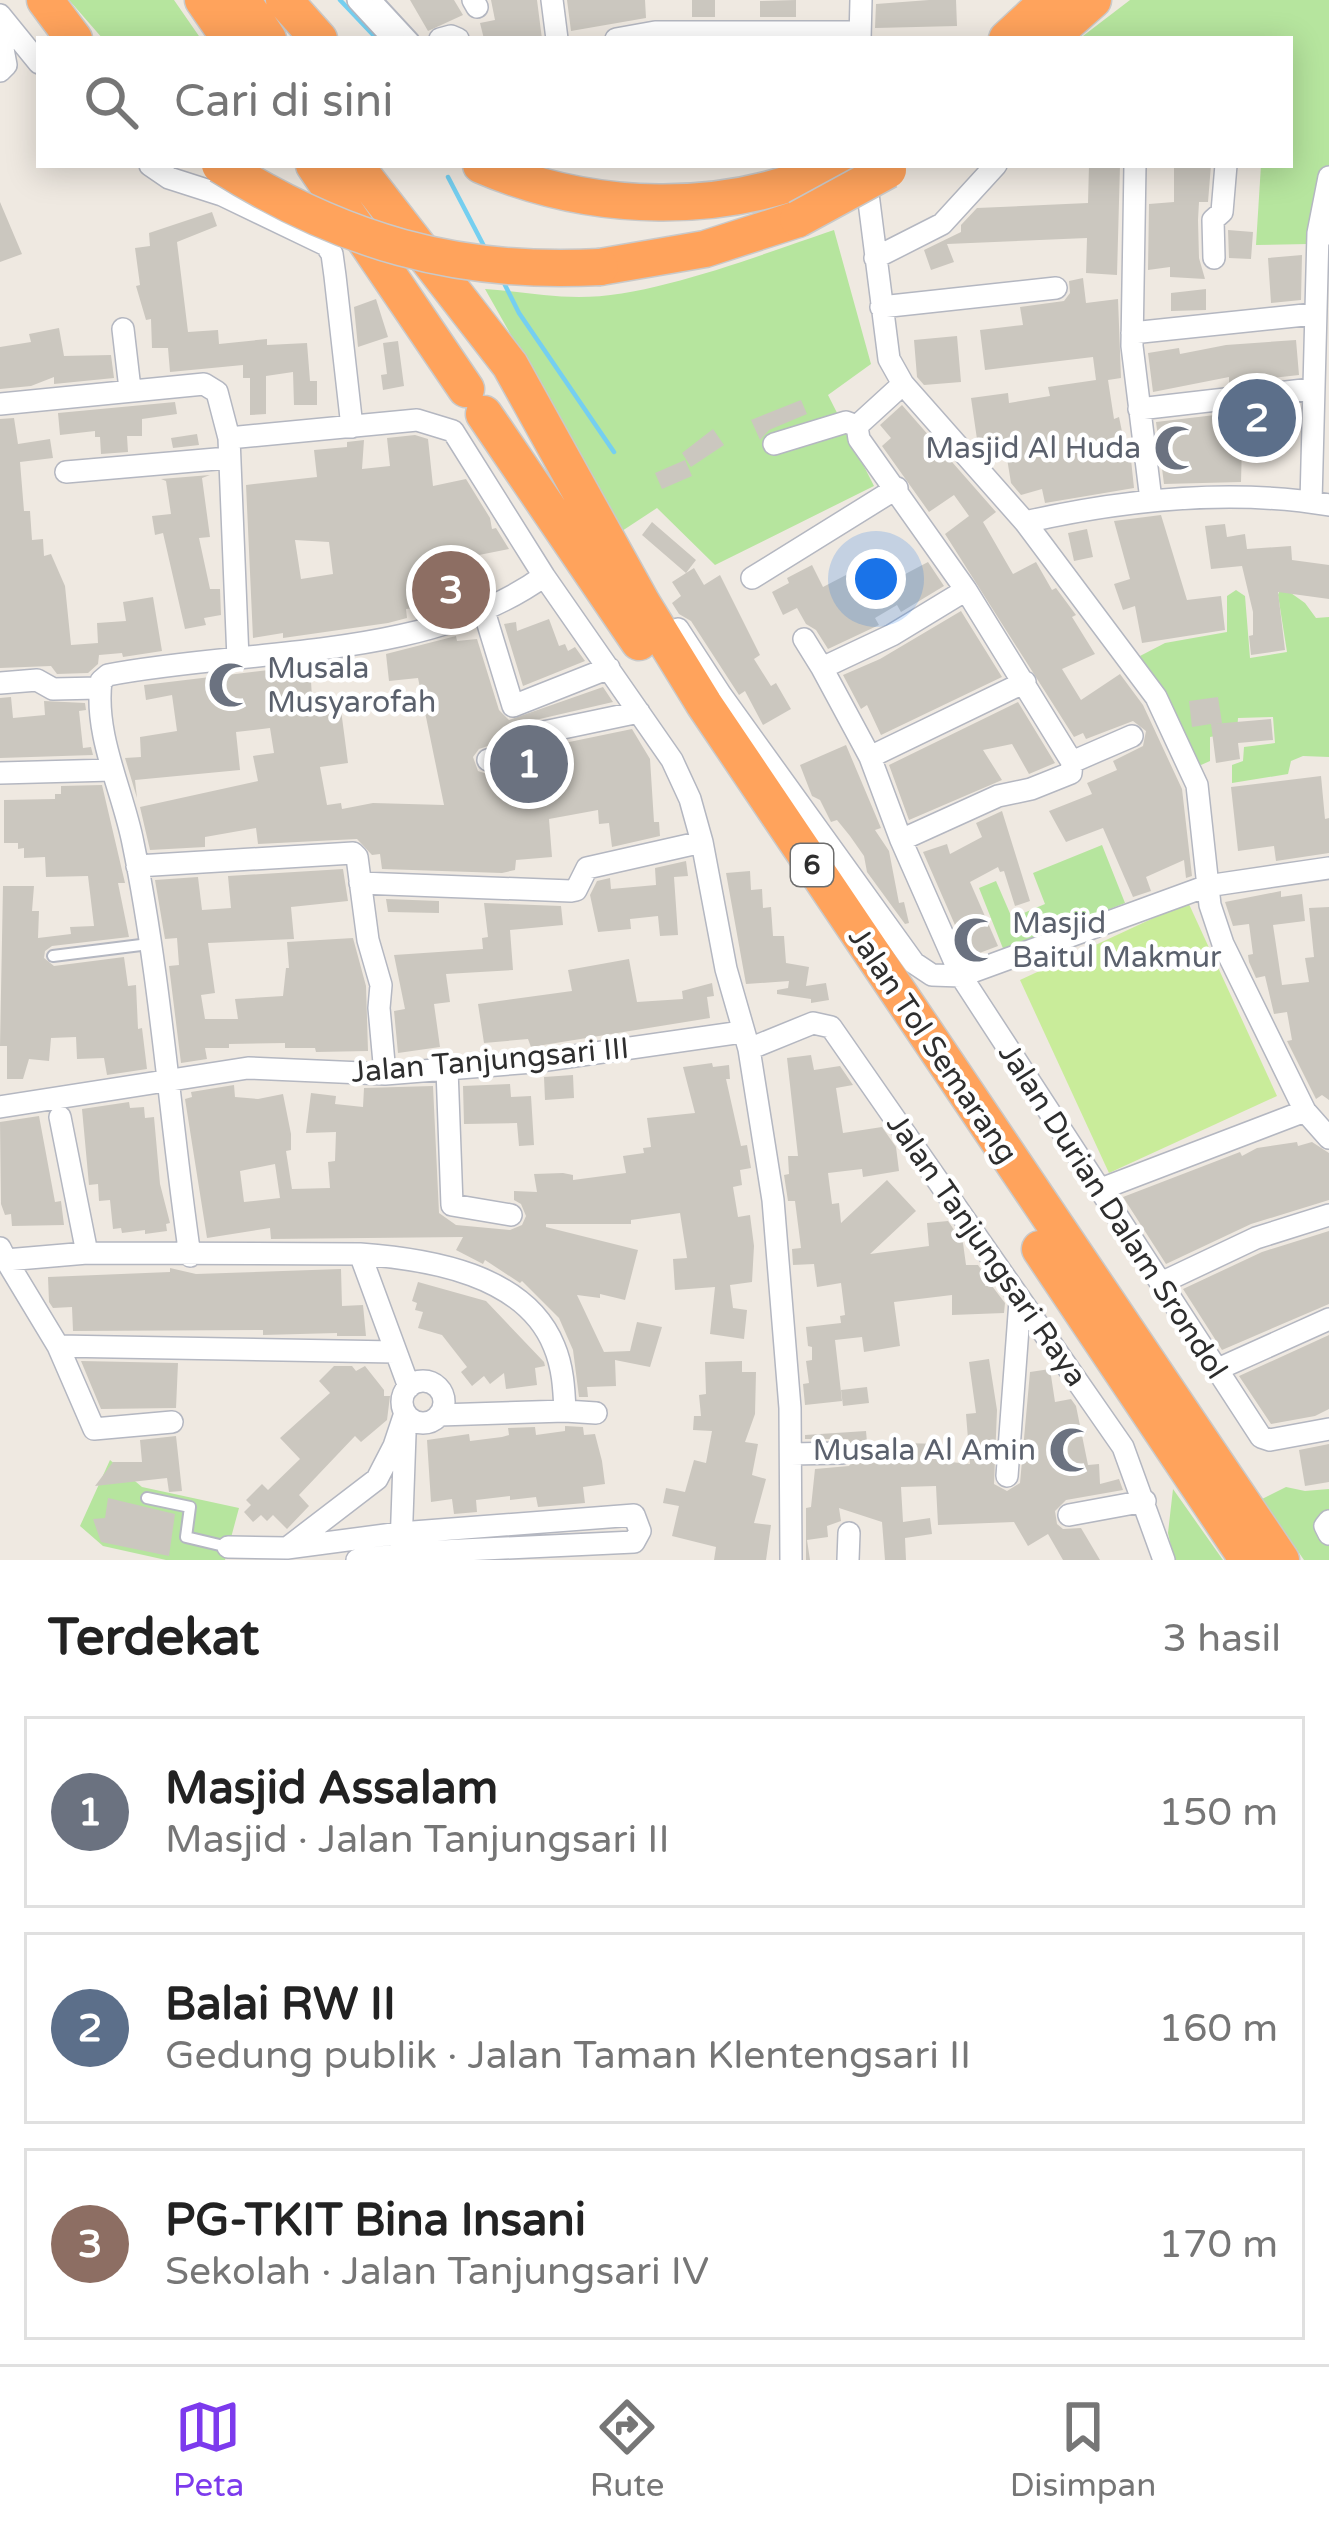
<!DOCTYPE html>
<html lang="id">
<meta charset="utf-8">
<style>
body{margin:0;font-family:"Varela Round",sans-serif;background:#f6f6f6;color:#222}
.you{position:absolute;left:876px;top:579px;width:42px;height:42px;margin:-30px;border:9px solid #fff;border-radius:50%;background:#1a73e8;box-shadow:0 0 0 18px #1a73e833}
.badge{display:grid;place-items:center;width:78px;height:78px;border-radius:50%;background:#7c3aed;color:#fff;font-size:39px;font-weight:700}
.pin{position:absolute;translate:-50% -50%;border:6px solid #fff;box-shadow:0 3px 12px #0006}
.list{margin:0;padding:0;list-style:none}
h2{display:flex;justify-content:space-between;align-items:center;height:156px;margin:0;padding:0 48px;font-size:51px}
h2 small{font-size:39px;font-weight:400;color:#767676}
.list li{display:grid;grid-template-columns:78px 1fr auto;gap:36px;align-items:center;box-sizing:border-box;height:192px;margin:0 24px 24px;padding:0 24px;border:3px solid #e0e0e0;border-radius:0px}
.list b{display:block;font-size:45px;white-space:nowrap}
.list p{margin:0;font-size:39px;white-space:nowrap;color:#767676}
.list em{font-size:39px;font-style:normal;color:#767676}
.icon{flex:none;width:66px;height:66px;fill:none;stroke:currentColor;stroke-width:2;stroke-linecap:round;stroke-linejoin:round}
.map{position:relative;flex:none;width:1329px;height:1560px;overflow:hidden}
.search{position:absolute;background:#fff;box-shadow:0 6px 30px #0003;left:36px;right:36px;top:36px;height:132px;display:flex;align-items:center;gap:30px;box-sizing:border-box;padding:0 42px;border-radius:0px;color:#767676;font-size:45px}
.sheet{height:804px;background:#fff}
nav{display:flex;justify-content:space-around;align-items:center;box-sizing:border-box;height:168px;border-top:3px solid #e0e0e0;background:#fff;font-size:33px;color:#767676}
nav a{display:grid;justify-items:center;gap:6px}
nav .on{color:#7c3aed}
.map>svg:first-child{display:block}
</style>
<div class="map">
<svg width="1329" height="1560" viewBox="0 0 1329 1560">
<rect width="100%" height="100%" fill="#efe9e1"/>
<!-- green -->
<path fill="#b6e59e" d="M69 0H174L201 39H103Z
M1130 0H1329V224L1308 244 1256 245 1261 165H1290V39H1079Z
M834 230 871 364 828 395 874 486 715 565 657 508 622 531 485 289C516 291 548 297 579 297 654 297 762 254 834 230Z
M1281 586 1305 603 1316 618 1329 617V757L1303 756 1291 761 1288 774 1232 783V765L1243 761 1244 747 1275 743 1273 717 1238 718 1237 732 1210 737V761L1201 765 1191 759 1140 656 1165 643 1227 632V596L1236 590 1245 596 1250 658 1287 652 1278 595Z
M1102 845 1125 903 1004 951 979 888 996 881 1012 918 1045 904 1033 873Z
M110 1460 142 1487 239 1508 225 1560H166L103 1546 80 1526Z
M1286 1487 1305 1491 1329 1489V1560H1304L1262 1499Z
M1173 1489 1223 1560H1174L1168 1533Z"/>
<!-- pitch -->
<path fill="#c9ec9a" d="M1188 902 1277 1096 1109 1173 1020 980Z"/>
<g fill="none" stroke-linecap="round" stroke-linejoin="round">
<!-- stream -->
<path stroke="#75cff0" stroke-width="4.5" d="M340 0 377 39
M448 177 486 250
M503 281 519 313 614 452"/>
</g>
<!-- building -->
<path fill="#cbc7bf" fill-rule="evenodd" d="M410 0H454L463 15 428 31Z
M491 0H537L542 39H484L480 23 495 20Z
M567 0H645L646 18 571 31Z
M692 0H715V17H692Z
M796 0V17H760V1Z
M929 0H956L957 26 875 28 876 4Z
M1089 165H1120L1117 275 1086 273 1087 238 947 244 954 262 931 270 924 250 961 232V225L977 208 1088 203Z
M1174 165H1211L1208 202H1199L1198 220 1199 258 1205 279 1170 277V267L1148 270 1149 204 1174 202Z
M0 202 22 254 0 262Z
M212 212 217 226 177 242 188 332 218 330 219 344 267 339V345L307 343 310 381H317V405H294L293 372 266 376V414L250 415V378H243V365L170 372 168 348H152L151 319 146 320 136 286 140 285 135 248 150 246 149 233Z
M1228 230 1253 232 1251 259 1229 258Z
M1302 255 1301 300 1271 303 1268 258Z
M1083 278 1086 303 1118 299 1121 378 1108 380 1114 419 1119 417 1126 451 1130 450 1134 488 1045 503 1042 489 1021 495 1011 483 1005 446 981 449 978 446 971 398 1008 393 1009 403 1050 396 1048 387 1096 380 1093 357 985 370 980 330 1023 325 1020 307 1064 301 1070 293 1069 281Z
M1206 289V310L1171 311V293Z
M376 299 388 337 358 347 354 307Z
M59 328 64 356 111 355 114 378 54 384V377L31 386 0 389V347L31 342 29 334Z
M957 336 961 382 924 385 917 377 914 340Z
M1296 340 1299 375 1229 383V377L1153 392 1148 353 1179 348 1180 354 1226 345Z
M398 341 404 386 383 390 381 375 387 374 383 343Z
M801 400 807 414 769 430 760 440 751 420Z
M175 402 177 414 142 419V436H127L128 452 101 454 100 437H95V431L60 435 58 413Z
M902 405 996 512 983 522 1013 574 1036 562 1052 590 1056 588 1076 615 1072 617 1095 654 1062 669 1081 700 1120 674 1143 705 1182 789 1192 876 1186 878 1184 860 1146 877 1151 891 1133 897 1103 828 1066 842 1049 811 1092 794 1087 783 1117 770 1113 761 1143 746 1146 731 1133 721 1086 739 1083 733 1074 737 945 534 969 516 954 495 929 512 882 446 891 438 880 425Z
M1292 406 1295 425 1283 426 1285 439 1242 444 1241 482 1164 484 1156 422Z
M14 418 18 444 50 439 53 458 20 462 24 511H30L32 540 43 539 44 556 51 554 65 586 71 645 98 643 97 623 126 621 123 602 153 597 162 651 123 657 122 653 99 655 98 664 88 673 57 674 51 666 0 668V419Z
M713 429 724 445 691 467 682 453Z
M197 434 199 445 173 448 171 438Z
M415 435 428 439 433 486 466 479 490 518 492 529 496 528 509 549 479 555 484 593 458 603 406 609 407 618 388 623 283 638V633L253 638 246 485 317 477 314 450 347 447V442L364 440 362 469 390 466 387 438ZM295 540 329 542 333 574 301 579Z
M685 460 692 476 662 489 655 473Z
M210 475 202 478 210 537 199 538 210 589H220L221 615 204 618 206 625 185 629 163 533 155 535 152 516 171 514 166 481 161 479Z
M1161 515 1187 600 1221 596 1225 630 1142 643 1135 606 1123 610 1114 584 1130 579 1114 521Z
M652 522 696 560 686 573 642 535Z
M1225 524 1227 537 1245 534 1247 549 1291 546 1292 560 1329 565V599L1278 592 1285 650 1251 655 1249 636 1253 635V612L1242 566 1211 569 1205 526Z
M1087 529 1093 557 1074 561 1068 533Z
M928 562 944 586 901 612 897 605 875 618 879 625 828 649 816 630 806 624 797 608 783 615 772 592 789 583 787 578 812 565 823 587 846 575 858 599Z
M694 568 704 585 720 575 760 655 754 659 771 686 776 683 791 709 763 725 745 691 739 695 691 621 679 614 672 603 681 596 672 582Z
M961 611 1002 677 881 735 867 705 861 709 843 675 880 659Z
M549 619 559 646 565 644 568 651 575 647 585 661 523 686 504 624 516 622 517 631Z
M456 636 457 641 477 639 499 710 509 720 603 687 613 702 531 721 505 740 479 749 473 757 478 771 490 775 516 769 545 747 632 729 650 759 654 822H659L660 836 612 847 609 823 599 824 598 810 549 819 552 857 516 860 515 870 502 873 382 869 380 854 372 855 357 839 258 844 256 828 205 837V847L150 850 140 807 258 781 253 756 274 753 270 728 236 732 240 770 135 780 137 798 125 758 141 757 140 737 177 731 172 695 146 700 144 685 310 665 313 714 341 710 348 763 320 767 327 805 341 803 342 809 373 803 444 805 418 678 389 681 386 654Z
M11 697 13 718 45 715 44 701 85 703 86 710 79 711 83 748 91 747 93 755 0 758V698Z
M1218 697 1222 723 1213 724 1271 719 1273 740 1238 743 1240 759 1216 763 1211 724 1192 727 1189 701Z
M1018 702 1055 763 1029 774 1012 744 983 750 1002 780 909 820 889 765Z
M846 745 881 828 875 830 889 851 899 903 904 902 909 923 905 924 867 872 864 856 850 836 837 820 831 822 820 800 812 796 800 765Z
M1321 776 1325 819 1329 818V853L1276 861 1274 846 1238 851 1231 787Z
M102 785 125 883H118L129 937 52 946 45 951 44 958 54 966 124 957 128 986 136 985 138 1029 142 1028 147 1069 107 1075 104 1058 77 1059 76 1037 51 1038 49 1061 29 1059 23 1079H7V1046H0L3 886H34L32 911H39L38 938 71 934 70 927 94 926 88 876 46 877 45 857 24 858V848L18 849V843H4V800L55 799V794H61V786Z
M1002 811 1030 901 1015 906 1004 871 1000 872 998 867 970 882 998 946 969 957 923 852 947 844 950 854 982 837 976 823Z
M686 861 688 876 674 877 678 935 660 936 658 916 630 919 631 929 598 932 590 895 597 881 610 878 611 889 656 885 655 868Z
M343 869 348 901 291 907 294 939 208 943 215 993 201 995 205 1019H238L235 999 283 996 286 968H289L287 942 353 938 366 986 368 1051 316 1052 315 1048H285V1043L229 1044V1048H205L207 1059 181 1063 169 966 179 965 177 938 165 939 155 880 198 877 202 910 231 908 228 876Z
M750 871 751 890 762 889 763 908 771 907 773 936H784L786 963 809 967 806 986 826 983 829 1000 811 1003V999L777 994V990L788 988 789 981 746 984 726 873Z
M1281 891V897L1302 894 1305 921 1273 925 1282 985 1309 982 1305 958 1314 957 1309 908 1329 907V1100L1322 1095 1316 1099 1287 1041 1292 1040 1287 1012 1274 1014 1265 976 1256 978 1249 962 1248 955 1253 954 1249 924 1233 926 1225 902Z
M386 899 439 901V913L388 912Z
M484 903 561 906 563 925 510 930 513 970 446 974 450 1002 434 1004 440 1047 398 1053 394 1011 405 1009 394 955 483 949 482 938 488 937Z
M629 959 637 1002 683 999 682 991 712 983 714 996 707 997 710 1018 531 1047 528 1039 484 1043 478 1004 572 991 568 970Z
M811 1055 814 1070 840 1066 853 1085 836 1088 843 1133 882 1127 896 1147 899 1171 863 1177 862 1169 828 1173 832 1204 839 1203 841 1223 887 1180 916 1211 870 1254 929 1246 927 1223 948 1221 963 1243 966 1265H978L985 1275V1286H992L1005 1303 1004 1313 952 1315V1295L894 1302 900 1346 864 1352 862 1337 835 1340 842 1401 805 1405 803 1384 809 1383 806 1361 812 1360V1347L808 1346 806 1327 841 1323 840 1316 845 1315 841 1283 817 1287 814 1264 793 1265 792 1249 801 1248 795 1201H788L784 1175 789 1174 788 1156H798L787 1058Z
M712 1063 713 1067 729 1065 730 1079H726L741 1146 747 1145 751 1168 740 1170 742 1185 733 1187 738 1217 750 1215 754 1246 752 1282 730 1285 733 1308 747 1310 744 1339 710 1334 715 1287 675 1290 673 1259 687 1258 680 1213 631 1220V1224H546V1227L638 1250 625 1300 600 1294V1298L577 1295 604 1352 630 1351 637 1322 662 1327 650 1367 615 1360 616 1386 587 1387 588 1397H579L573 1350 559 1318 522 1281 520 1283 485 1260 483 1264 456 1250 463 1237 271 1239 270 1228 207 1238 185 1099 192 1097 191 1092 234 1085 235 1097 258 1099 283 1094 291 1134V1150L286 1151 292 1189 330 1188 328 1162 335 1161 336 1132 306 1133 311 1093 336 1096 335 1104 363 1107 364 1088 433 1086 439 1213 456 1225 510 1230 522 1225 526 1216 521 1204 514 1200V1191L537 1192 534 1174 563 1173 573 1175V1180L626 1173 623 1156 644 1153 643 1148 651 1147 647 1118 695 1113 683 1067ZM275 1164 280 1198 244 1202 240 1171Z
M573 1075 574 1098 545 1100 544 1077Z
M510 1084 511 1097 531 1096 534 1145 519 1146 517 1123 464 1124 463 1086Z
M129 1102 130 1108 144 1107 145 1118 154 1117 160 1184 170 1223 166 1224 167 1231 145 1234V1230L122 1233 121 1228 113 1229 110 1200 99 1201 98 1184 89 1185 82 1109Z
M39 1116 55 1202 61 1201 64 1225 12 1226 11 1214 5 1215 1 1204 0 1122Z
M1297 1142 1298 1146 1312 1142 1329 1153V1200L1251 1224 1166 1264 1123 1197 1240 1152 1242 1156 1257 1148Z
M1329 1231V1304L1222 1350 1183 1289 1262 1252Z
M170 1268 196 1274 341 1269 342 1306 363 1305 366 1336H337V1333L263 1335V1330L73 1331 72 1307 53 1308 49 1302 48 1277 170 1272Z
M418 1282 486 1301 544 1362 545 1366 535 1368 537 1385 506 1389 504 1373 490 1384 484 1376 472 1386 461 1372 467 1367 442 1335 418 1328 423 1312 415 1310 417 1303 412 1301Z
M1329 1335V1409L1315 1416 1271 1424 1239 1376Z
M989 1359 997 1410 994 1484 1007 1491 1020 1483 1030 1372 1050 1369 1055 1402 1071 1399 1076 1406 1088 1465 1099 1464 1100 1484 1119 1479 1123 1490 1066 1500 1055 1511 1057 1524 1063 1529 1081 1528 1100 1560H1063L1048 1534 1028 1546 1014 1522 938 1525 936 1486 901 1487 903 1522 930 1518 932 1534 905 1538 906 1560H885L882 1522 839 1508 841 1521 827 1526 828 1537 807 1540 810 1560H806V1508L811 1507 815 1469 849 1466 857 1454 848 1439H805V1435L866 1431 867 1442 940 1444 941 1461 970 1464 966 1414 976 1413 969 1362Z
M81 1361 178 1363 176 1408 101 1409Z
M742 1361V1372H756L755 1414 745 1442 758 1444 752 1475 766 1479 754 1523 771 1525 766 1560H714L716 1547 672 1536 679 1506 663 1503 666 1488 685 1492 694 1460 706 1463 712 1431 693 1430 694 1416H701L699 1395 706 1394 705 1362Z
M334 1366H352L356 1371 365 1366 384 1390V1396H390L387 1420 361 1442 355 1436 299 1495 309 1506 287 1529 273 1515 267 1521 261 1515 253 1522 244 1512 251 1505 246 1500 262 1484 268 1490 300 1459 280 1438 330 1393 319 1381Z
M867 1387 869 1403 843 1406 841 1390Z
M565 1426 583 1427 584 1435 595 1434 602 1461 605 1484 583 1487 585 1503 538 1507 536 1497 510 1500V1496L476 1500 477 1512 454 1514 452 1499 431 1502 427 1440 469 1434 470 1441 502 1437 509 1435 508 1428 535 1427 536 1435 565 1431Z
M176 1436 182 1491 169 1492 167 1478 95 1486 113 1462H142L140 1440Z
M1329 1444V1482L1305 1486 1299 1450Z
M108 1498 175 1514 169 1556 101 1542 93 1519 105 1518Z"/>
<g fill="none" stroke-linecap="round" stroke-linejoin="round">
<!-- lane casing -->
<g stroke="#b4b7c1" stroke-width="14">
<path id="lane" d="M377 0 413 39
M53 956 149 944
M147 1498 190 1507 186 1537 228 1547"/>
</g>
<!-- street casing -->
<g stroke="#b4b7c1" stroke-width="24">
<path id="street" d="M358 0 394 39
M473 0 477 7
M552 0 557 39
M0 15 39 63
M0 33 6 65 0 71
M440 39 451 36 458 39
M616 39 655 32H860
M860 39 861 0
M150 165 169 178 222 195 326 245 332 254 335 276 352 427
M1135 165 1132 346 1151 500
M866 178 889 359 903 384 1025 522 1156 697 1197 785 1210 905 1223 944 1305 1111 1329 1138
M1318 233 1329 177
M875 258 942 224 996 165
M1214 258 1213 220 1222 212 1226 165
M881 307 1056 288
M123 329 130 389
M1132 333 1314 314
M903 384 857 426 859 439 966 590 1072 762
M0 404 204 384 217 392 229 438 238 659
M1139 409 1312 389
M229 438 417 420 453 431 544 576 672 760 690 799 702 842 726 969 749 1049 773 1200 790 1408 791 1560
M774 444 846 422 857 426
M66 472 228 458
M1311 502 1318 233 1329 234
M1025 522C1123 500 1229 488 1329 505
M752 578 897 488
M966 590 892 635 822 668 870 757 901 840 961 976 1261 1437 1270 1440 1329 1429
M484 611 513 706 609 668
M678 629 721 695 914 963 932 975 961 976 1207 886 1329 868
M804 639 822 668
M0 683 37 680 53 689 99 688
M870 757 1025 682
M488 760 512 754 539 733 639 712
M1072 762 1132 736
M0 773 112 770
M901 840 998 796 1031 789 1071 773 1072 762
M137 866 353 853 357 857 368 940 381 985 379 1008 385 1074
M360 883 571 891 576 890 587 868 702 842
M749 1049 813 1023 831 1027 1123 1447 1164 1560
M447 1069 452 1205 511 1215
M0 1107 248 1068 385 1074 533 1062 742 1032
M60 1117 87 1253
M1101 1189 1305 1111
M0 1248 6 1260 87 1253 360 1254 409 1387
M360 1254C428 1259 525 1274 554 1346 563 1367 564 1389 565 1411L439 1415
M190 1256C170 1119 161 979 133 843 123 791 94 736 101 681L108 675C247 648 427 661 544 576
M6 1260 58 1346 395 1352
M1163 1282 1256 1238 1329 1215
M58 1346 94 1429 172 1422
M1218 1369 1329 1319
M402 1402a21 21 0 1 1 42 0a21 21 0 1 1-42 0Z
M565 1411 596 1413
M791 1454 842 1453
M1007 1476 1020 1301
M1069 1515 1145 1501
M1329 1521 1325 1526 1329 1534
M401 1546 405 1434
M228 1547 287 1548 400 1533 634 1515 640 1531 634 1542 420 1552 357 1560
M287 1548 377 1479 394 1446 405 1413
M848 1560 849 1533"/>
</g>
<!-- highway casing -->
<g stroke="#c9c9c9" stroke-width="39">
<path id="highway" d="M45 0 74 39
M203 0 230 39
M242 0 268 39
M284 0 319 39
M1007 39 1049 0
M1049 39 1093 0
M314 165 466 389
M355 165 510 365 642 603 704 704 1281 1560
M481 165C592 213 726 217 837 165
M600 267 705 249 798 219
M484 414 639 642
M1040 1249 1248 1560"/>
</g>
<!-- lane -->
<use href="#lane" stroke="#fff" stroke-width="10"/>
<!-- street -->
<use href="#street" stroke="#fff" stroke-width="21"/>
<!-- highway -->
<use href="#highway" stroke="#ffa35c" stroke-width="36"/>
<!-- highway-bridge casing -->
<g stroke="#c9c9c9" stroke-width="39" stroke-linecap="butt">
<path id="highway-bridge" d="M220 165C341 241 456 275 600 267
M798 219 888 170"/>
</g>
<!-- highway-bridge -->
<use href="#highway-bridge" stroke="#ffa35c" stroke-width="36"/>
</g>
<!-- icons -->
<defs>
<g id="mosque-bare" transform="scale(3.6)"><path d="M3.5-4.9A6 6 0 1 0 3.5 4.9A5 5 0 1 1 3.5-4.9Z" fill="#6b7280" stroke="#fff" stroke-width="2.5" paint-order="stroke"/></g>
</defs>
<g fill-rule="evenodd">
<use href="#mosque-bare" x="1177" y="448"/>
<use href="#mosque-bare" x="231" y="685"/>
<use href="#mosque-bare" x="976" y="940"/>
<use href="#mosque-bare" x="1072" y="1450"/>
</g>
<g text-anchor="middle" stroke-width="9" stroke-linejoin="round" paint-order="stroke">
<!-- shield labels -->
<rect fill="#fff" stroke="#6d6d6d" stroke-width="3" x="791" y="844" width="42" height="42" rx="9"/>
<g font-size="27" font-weight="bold" fill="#2e2e2e">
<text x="812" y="874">6</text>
</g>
<!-- worship labels -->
<g font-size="30" fill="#5b616d" stroke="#fff" text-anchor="end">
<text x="1141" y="458">Masjid Al Huda</text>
<text x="267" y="678" text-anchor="start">Musala<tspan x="267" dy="34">Musyarofah</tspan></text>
<text x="1012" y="933" text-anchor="start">Masjid<tspan x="1012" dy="34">Baitul Makmur</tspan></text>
<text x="1036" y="1460">Musala Al Amin</text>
</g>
<!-- street labels -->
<g font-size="30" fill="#2e2e2e" stroke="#fff">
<text transform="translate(933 1045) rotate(56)" y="10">Jalan Tol Semarang</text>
<text transform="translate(490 1060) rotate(-5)" y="10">Jalan Tanjungsari III</text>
<text transform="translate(1113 1211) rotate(57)" y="10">Jalan Durian Dalam Srondol</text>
<text transform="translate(987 1250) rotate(55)" y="10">Jalan Tanjungsari Raya</text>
</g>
</g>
</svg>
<div class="you"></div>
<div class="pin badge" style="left:529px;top:764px;background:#6b7280">1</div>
<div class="pin badge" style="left:1257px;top:418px;background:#5c6f8a">2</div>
<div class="pin badge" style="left:451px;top:590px;background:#8d6e63">3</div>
<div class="search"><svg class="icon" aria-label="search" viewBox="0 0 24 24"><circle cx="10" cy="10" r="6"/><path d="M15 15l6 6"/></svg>Cari di sini</div>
</div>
<section class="sheet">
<h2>Terdekat<small>3 hasil</small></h2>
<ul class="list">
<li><span class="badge" style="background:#6b7280">1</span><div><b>Masjid Assalam</b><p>Masjid · Jalan Tanjungsari II</p></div><em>150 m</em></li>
<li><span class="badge" style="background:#5c6f8a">2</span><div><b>Balai RW II</b><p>Gedung publik · Jalan Taman Klentengsari II</p></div><em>160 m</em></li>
<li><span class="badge" style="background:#8d6e63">3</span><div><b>PG-TKIT Bina Insani</b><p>Sekolah · Jalan Tanjungsari IV</p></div><em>170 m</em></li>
</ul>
</section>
<nav>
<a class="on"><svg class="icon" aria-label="map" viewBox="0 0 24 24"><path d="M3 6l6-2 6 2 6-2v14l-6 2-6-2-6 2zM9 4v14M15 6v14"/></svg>Peta</a>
<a><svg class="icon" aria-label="directions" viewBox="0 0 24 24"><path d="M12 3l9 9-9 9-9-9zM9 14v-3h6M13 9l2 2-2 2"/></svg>Rute</a>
<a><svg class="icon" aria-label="saved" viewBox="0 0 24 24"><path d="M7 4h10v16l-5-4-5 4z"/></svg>Disimpan</a>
</nav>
